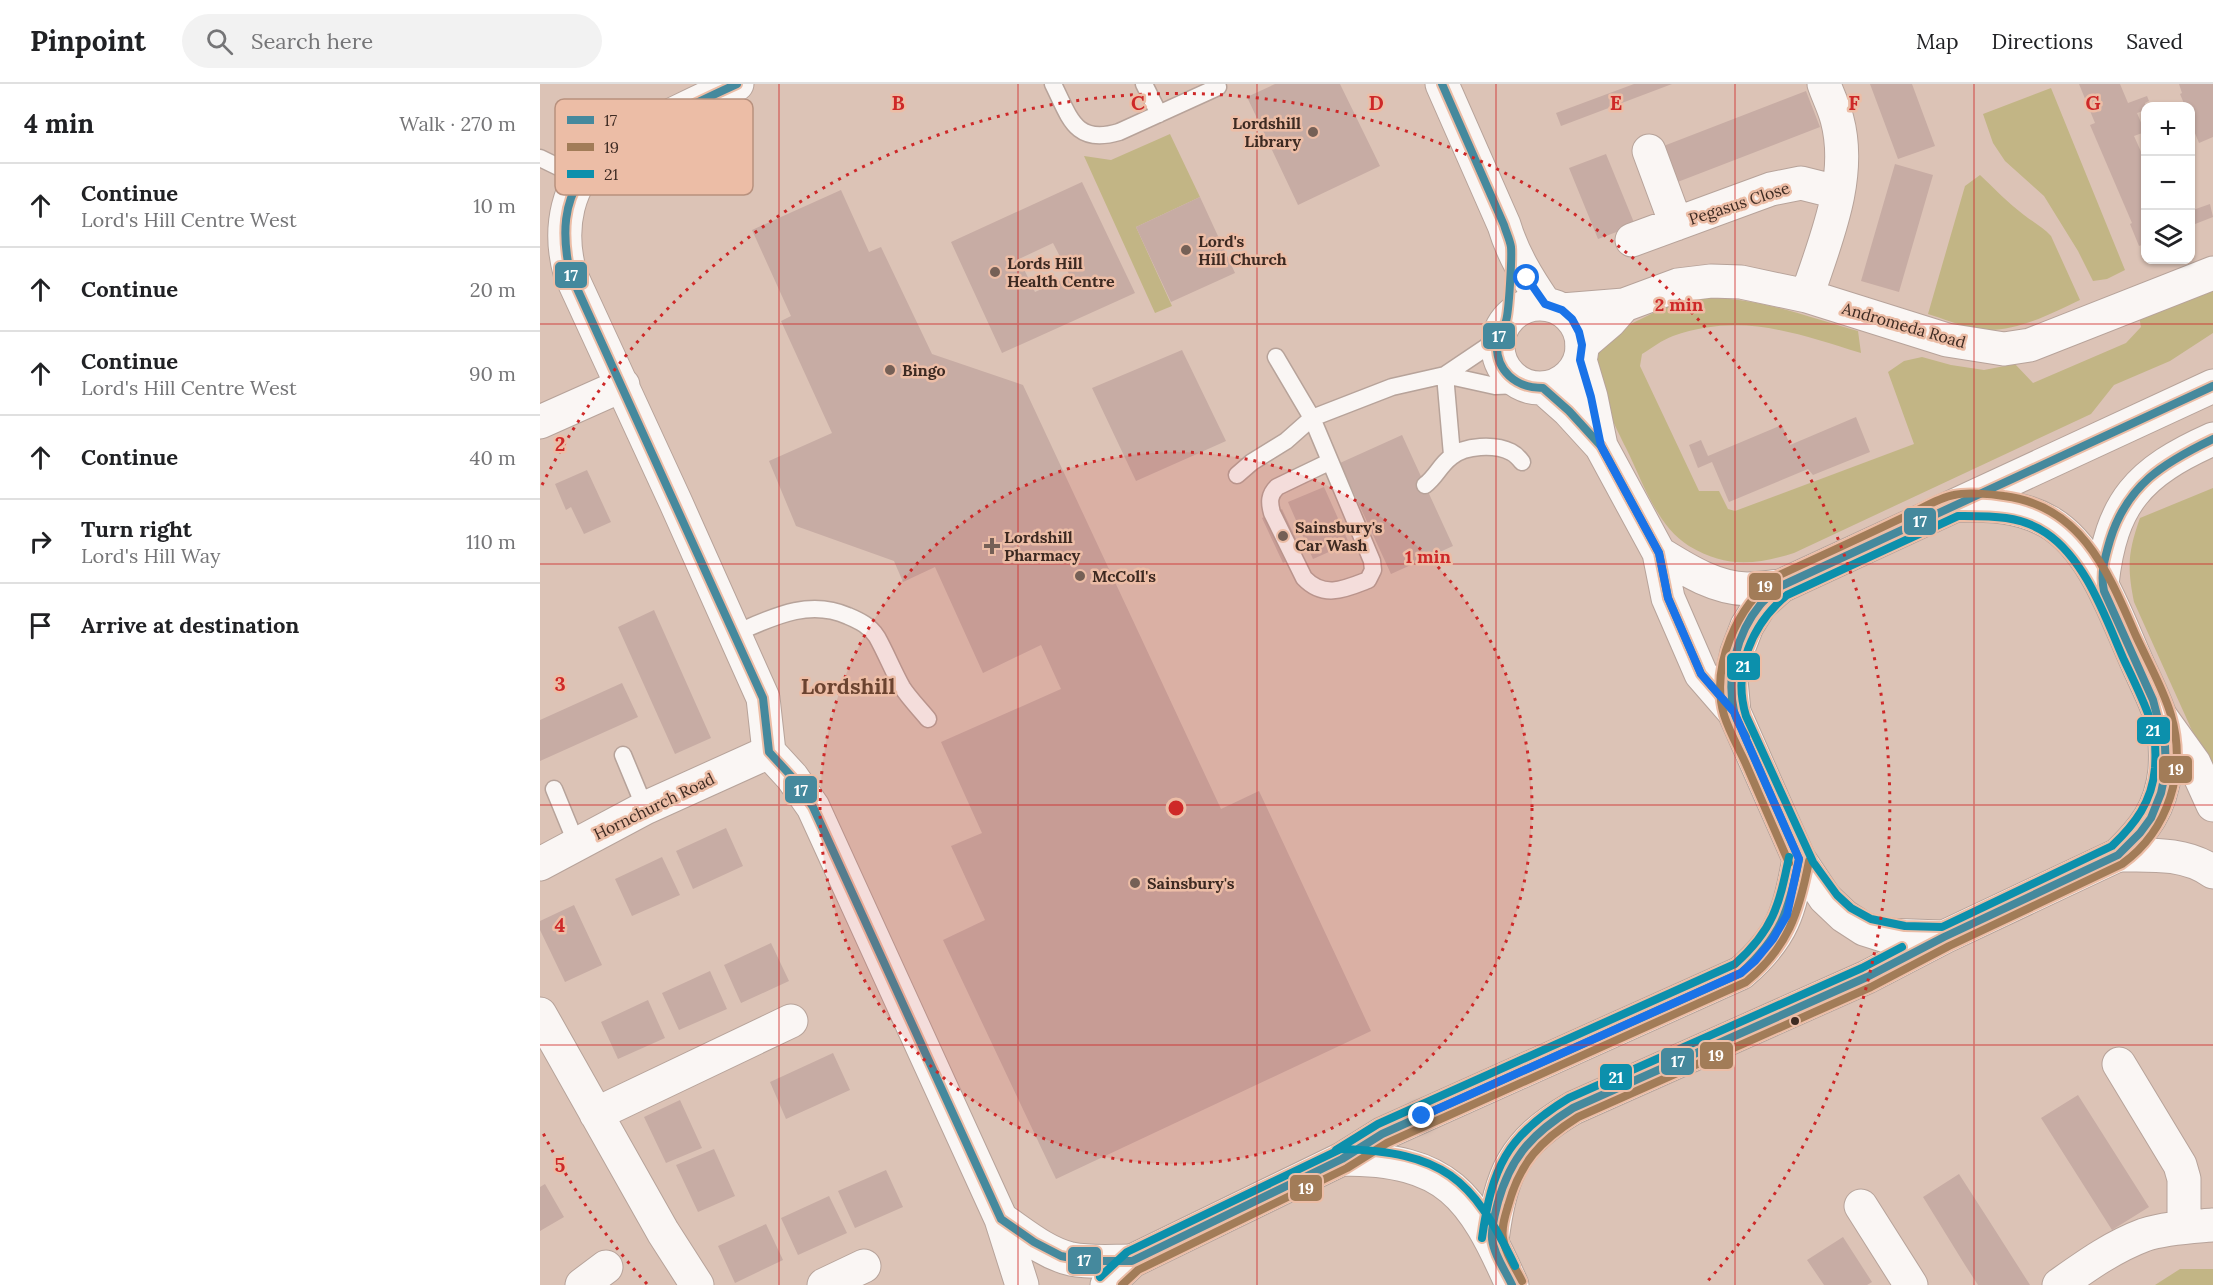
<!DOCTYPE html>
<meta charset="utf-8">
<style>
body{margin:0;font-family:Lora,serif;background:#f2f2f2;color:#202124}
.controls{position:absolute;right:18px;top:18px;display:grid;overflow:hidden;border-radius:12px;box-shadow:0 2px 4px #0004}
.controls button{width:54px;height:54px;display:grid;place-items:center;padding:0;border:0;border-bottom:2px solid #e0e0e0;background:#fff;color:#202124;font:30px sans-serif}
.stop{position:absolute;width:18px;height:18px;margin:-14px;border:4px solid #1a73e8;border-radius:50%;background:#fff}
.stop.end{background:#1a73e8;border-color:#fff;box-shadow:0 2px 6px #0008}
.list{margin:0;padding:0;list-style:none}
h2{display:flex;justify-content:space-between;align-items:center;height:78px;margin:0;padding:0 24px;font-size:26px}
h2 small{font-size:20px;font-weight:400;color:#757577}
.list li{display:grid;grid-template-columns:39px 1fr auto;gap:18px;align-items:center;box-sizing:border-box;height:84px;padding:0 24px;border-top:2px solid #e0e0e0}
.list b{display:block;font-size:22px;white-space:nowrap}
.list p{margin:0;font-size:20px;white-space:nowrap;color:#757577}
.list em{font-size:20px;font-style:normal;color:#757577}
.icon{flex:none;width:33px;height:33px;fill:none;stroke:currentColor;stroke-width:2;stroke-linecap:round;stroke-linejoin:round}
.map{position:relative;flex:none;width:1673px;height:1201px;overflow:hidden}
header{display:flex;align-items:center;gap:36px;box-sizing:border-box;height:84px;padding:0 30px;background:#fff;border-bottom:2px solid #e0e0e0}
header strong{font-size:28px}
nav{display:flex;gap:33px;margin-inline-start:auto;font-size:21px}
.search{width:420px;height:54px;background:#f2f2f2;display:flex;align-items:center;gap:15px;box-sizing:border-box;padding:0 21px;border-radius:33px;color:#757577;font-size:22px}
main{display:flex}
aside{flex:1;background:#fff}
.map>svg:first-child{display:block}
</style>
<header>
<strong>Pinpoint</strong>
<div class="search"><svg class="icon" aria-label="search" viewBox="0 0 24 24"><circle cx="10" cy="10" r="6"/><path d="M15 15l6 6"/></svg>Search here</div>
<nav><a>Map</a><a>Directions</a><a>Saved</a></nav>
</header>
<main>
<aside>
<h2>4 min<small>Walk · 270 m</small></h2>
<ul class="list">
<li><svg class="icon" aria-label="ahead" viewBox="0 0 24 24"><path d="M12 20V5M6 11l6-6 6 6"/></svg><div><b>Continue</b><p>Lord's Hill Centre West</p></div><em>10 m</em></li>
<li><svg class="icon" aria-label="ahead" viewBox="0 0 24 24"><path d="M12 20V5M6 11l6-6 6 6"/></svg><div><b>Continue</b></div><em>20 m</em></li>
<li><svg class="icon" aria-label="ahead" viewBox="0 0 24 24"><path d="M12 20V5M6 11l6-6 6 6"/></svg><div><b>Continue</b><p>Lord's Hill Centre West</p></div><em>90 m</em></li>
<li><svg class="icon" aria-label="ahead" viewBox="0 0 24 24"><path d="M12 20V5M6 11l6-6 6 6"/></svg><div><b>Continue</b></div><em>40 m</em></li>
<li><svg class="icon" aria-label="right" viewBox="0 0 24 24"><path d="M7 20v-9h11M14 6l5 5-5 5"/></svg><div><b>Turn right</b><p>Lord's Hill Way</p></div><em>110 m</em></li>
<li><svg class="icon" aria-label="arrive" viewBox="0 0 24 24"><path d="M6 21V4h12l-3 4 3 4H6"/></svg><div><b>Arrive at destination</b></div></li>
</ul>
</aside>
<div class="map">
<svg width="1673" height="1201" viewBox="0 0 1673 1201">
<rect width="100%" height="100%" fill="#dcc3b6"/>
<!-- green -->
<path fill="#c2b585" d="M1511 4 1585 186 1567 195 1553 197 1538 167 1504 112 1465 77 1453 59 1443 30Z
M630 50 660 113 596 143 632 222 615 229 544 72 571 76Z
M1440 91C1454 104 1468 119 1484 131 1493 138 1503 143 1511 152L1540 216C1511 230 1470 251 1437 245 1421 242 1404 235 1388 230L1425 102Z
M1673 205V249L1630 277 1574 301 1551 330 1254 469C1215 481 1186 484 1149 462 1116 441 1103 398 1086 364 1074 339 1049 293 1059 265 1064 254 1088 241 1099 236 1115 228 1132 219 1149 216 1199 206 1270 234 1318 247L1321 269C1255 249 1202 228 1133 252 1122 256 1112 264 1102 270L1100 282 1159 407H1179L1188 425 1195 427 1374 360 1348 288 1364 277 1382 273 1411 281 1444 286 1475 280 1493 299 1586 259 1601 243 1599 232Z
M1673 404V693L1594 518C1587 483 1588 468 1600 434Z
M1640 1185H1673V1201H1615Z"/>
<!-- building -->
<path fill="#c7aca4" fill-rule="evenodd" d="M735 0H800L840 82 758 121 707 13Z
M1094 0H1132L1021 42 1016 29Z
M1330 0H1372L1395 62 1358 75Z
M1539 0H1580L1588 19 1607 12 1609 17 1605 19 1606 26 1597 29 1605 48 1594 52 1602 70 1606 68V159L1599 162 1590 140 1592 139 1550 41 1555 39Z
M1639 0H1673V53L1659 59 1650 37V22H1645L1640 10 1642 9Z
M1266 7 1280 43 1135 99 1121 63Z
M1066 70 1095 141 1058 155 1029 84Z
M1355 80 1393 91 1359 208 1321 197Z
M542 98 595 209 462 269 411 158ZM513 159 530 192 495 208 479 175Z
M301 106 329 168 341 163 392 270 483 301 681 725 719 707 831 947 516 1095 403 856 445 836 411 762 442 749 401 658 521 605 501 561 443 589 395 483 363 498 354 477 256 442 229 377 292 349 241 237 251 232 212 146Z
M660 113 695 189 631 218 596 143Z
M1670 120 1673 133 1650 142V127Z
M642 266 686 357 596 397 552 304Z
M1316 333 1330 368 1273 391 1268 385 1189 418 1172 378 1158 384 1149 361 1161 356 1168 372 1242 341 1250 361Z
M862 351 913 462 851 490 800 379Z
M47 386 71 438 44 450 31 423 26 426 15 400Z
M784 403 809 459 773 475 748 418Z
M742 425 763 470 743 479 722 434Z
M114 526 171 654 135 670 78 543Z
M82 599 98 633 0 677V636Z
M186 744 203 782 153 805 136 767Z
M122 773 140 811 92 832 75 795Z
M34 821 62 881 25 898 0 846V837Z
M231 859 249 897 201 919 184 881Z
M170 887 187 925 139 946 122 909Z
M108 916 125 954 78 975 61 938Z
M293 969 310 1006 246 1035 230 998Z
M1538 1011 1609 1123 1572 1146 1501 1034Z
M140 1016 162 1064 126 1079 104 1033Z
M174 1065 195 1112 158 1128 136 1081Z
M346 1086 363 1123 315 1144 298 1107Z
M1419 1090 1448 1135 1490 1201H1438L1425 1181 1383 1113Z
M5 1100 24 1133 0 1147V1103Z
M289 1112 307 1149 258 1171 241 1134Z
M226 1140 243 1176 195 1199 178 1162Z
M1303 1153 1332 1198 1327 1201H1284L1267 1176Z"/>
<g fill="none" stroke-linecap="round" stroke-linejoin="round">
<!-- lane casing -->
<g stroke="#b7a39a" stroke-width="19">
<path id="lane" d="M513 0C530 34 535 61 579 48L678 3
M604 0 619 30
M0 74 41 94
M736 273 772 334 832 477 833 486 828 496C805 505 784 515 764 494L732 429C729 418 729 411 737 403L789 378
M905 291 912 371
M905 291 955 302 981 301
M697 391 712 378 746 357 772 334 852 303 905 291 957 256
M885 401C896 393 900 381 911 373 925 361 955 360 971 368 975 370 979 374 982 378
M194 550C231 534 268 514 308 532 320 537 330 542 337 553 346 569 353 587 362 603 369 614 379 624 388 635
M83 671 105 724
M14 705 37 761"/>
</g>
<!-- street casing -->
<g stroke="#b7a39a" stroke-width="35">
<path id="street" d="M197 0C172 11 148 23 123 35 103 45 81 55 63 69 26 98 18 145 30 189L136 419 223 614 229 668 252 693 273 723 461 1135 482 1201
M1109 67 1136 140
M1092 156 1231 105 1261 99 1297 108
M1267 212C1285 157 1313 94 1297 35 1294 23 1288 12 1284 0
M1022 226 1084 221 1138 201 1171 197 1201 198 1267 212 1407 256 1464 265 1490 261 1673 189
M1042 261 1069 238 1084 221
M0 338 83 301
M1621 633 1654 679 1673 721
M1578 771C1610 771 1645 768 1673 788
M0 780 105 724 229 668
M0 930 123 1148 157 1201
M1579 980 1640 1081 1644 1095V1143
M56 1030 251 937
M1321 1122 1371 1201
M461 1135C482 1149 505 1169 531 1175 551 1179 572 1177 592 1177
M42 1201 66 1183
M284 1201 324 1182
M1519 1201C1546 1182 1572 1163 1604 1151 1625 1144 1650 1143 1673 1141"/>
</g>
<!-- secondary casing -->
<g stroke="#b7a39a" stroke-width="35">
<path id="secondary" d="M902 0 964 141C973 171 988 195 1005 220
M958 262a42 42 0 1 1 84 0a42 42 0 1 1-84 0Z
M1040 276 1051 313 1061 362
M1003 304 1029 327 1061 362 1119 469 1128 514 1161 590 1194 628
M1119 469C1145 485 1174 504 1207 505 1218 505 1230 503 1241 502
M1562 500C1571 418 1599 388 1673 355
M1402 853 1343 851 1324 845 1304 832 1285 814 1259 775 1194 628 1191 596 1197 568 1207 542 1220 521 1241 502 1673 302
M802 1075 842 1050 1201 889C1244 852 1249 828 1259 775
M952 1156C961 1089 973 1059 1033 1024L1327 893 1404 853 1578 771C1604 746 1621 725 1625 686 1626 669 1626 649 1620 632 1614 613 1603 593 1595 574 1575 529 1553 464 1509 438 1479 421 1450 421 1416 421
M567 1201 592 1177 802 1075C908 1075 932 1111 972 1201"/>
</g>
<!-- lane -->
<use href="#lane" stroke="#faf6f4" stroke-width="16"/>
<!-- street -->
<use href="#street" stroke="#faf6f4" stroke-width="33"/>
<!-- secondary -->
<use href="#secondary" stroke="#faf6f4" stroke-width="33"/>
<!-- bus-1 casing -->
<g stroke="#ecbda6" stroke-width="12">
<path id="bus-1" d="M197 0C170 12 144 25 117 38 47 73 12 105 30 189L223 614 229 668 252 693 273 723 461 1135 494 1158 521 1172 546 1177H592L802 1075 842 1050 1201 889C1241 852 1249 827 1259 775
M902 0 964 141C966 148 970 156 971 163 972 173 969 227 966 237 964 244 958 251 957 258 955 287 976 304 1003 304L1029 327 1061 362 1119 469 1128 514 1161 590 1194 628 1259 775
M1206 653C1202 645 1196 637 1194 627 1186 592 1197 549 1220 521 1226 514 1234 508 1241 502L1673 302
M972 1201C965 1186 954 1171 952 1155 951 1143 955 1130 958 1118 971 1072 993 1049 1033 1024L1327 893 1404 853 1578 771 1600 749 1611 734 1621 709 1626 685 1625 662 1613 616 1564 507C1560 490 1565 473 1570 456 1587 401 1623 379 1673 355"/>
</g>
<!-- bus-2 casing -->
<g stroke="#ecbda6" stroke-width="12">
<path id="bus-2" d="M982 1197C975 1183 965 1169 963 1154 961 1144 965 1132 968 1122 980 1078 1000 1057 1038 1033L1331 903 1409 862 1582 780C1629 746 1647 686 1631 631 1624 606 1607 576 1596 552 1568 488 1542 422 1464 412 1451 410 1426 408 1414 411 1397 414 1380 426 1364 433 1322 453 1279 473 1237 492 1197 522 1170 582 1184 631 1189 647 1198 663 1205 678 1220 712 1234 745 1249 779
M582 1201 598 1186 807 1084 847 1059 1206 898C1248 863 1259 829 1269 777"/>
</g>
<!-- bus-3 casing -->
<g stroke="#ecbda6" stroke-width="12">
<path id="bus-3" d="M1418 432C1449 432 1480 431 1506 449 1546 476 1565 533 1584 576 1593 595 1603 615 1610 635 1616 650 1616 668 1615 684 1612 718 1595 740 1572 762L1402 843 1365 842 1331 835 1311 824 1297 811 1273 778 1206 632C1192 586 1212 540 1247 511Z
M796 1066 838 1040 1195 880C1233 846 1239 822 1249 773
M942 1154C952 1084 966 1052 1029 1014L1322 884 1362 863
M560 1193 587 1168 801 1065C903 1068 932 1093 975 1182"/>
</g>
<!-- bus-1 -->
<use href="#bus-1" stroke="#45899d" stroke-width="8"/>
<!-- bus-2 -->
<use href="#bus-2" stroke="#a27c58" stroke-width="8"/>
<!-- bus-3 -->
<use href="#bus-3" stroke="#0c90ac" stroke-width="8"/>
</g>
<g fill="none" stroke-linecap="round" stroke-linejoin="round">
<!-- route -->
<path stroke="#1a73e8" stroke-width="8" d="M882 1032 1201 889 1215 877 1233 855 1247 831 1259 775 1194 628 1161 590 1128 514 1119 469 1061 362 1051 313 1040 276 1042 261 1039 248 1032 235 1022 226 1005 220 987 194"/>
</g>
<!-- grid -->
<path fill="none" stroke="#ce2828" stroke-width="1.5" stroke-opacity="0.55" d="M239 0V1201M478 0V1201M717 0V1201M956 0V1201M1195 0V1201M1434 0V1201M0 240H1673M0 480H1673M0 721H1673M0 961H1673"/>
<!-- distance rings -->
<circle cx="636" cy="724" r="356" fill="#ce2828" fill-opacity=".12"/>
<g fill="none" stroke="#ce2828" stroke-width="3" stroke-dasharray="3 6">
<circle cx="636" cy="724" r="356"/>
<path d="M107 1200A712 712 0 0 1 2 1047M2 401A712 712 0 1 1 1165 1200"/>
</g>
<!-- markers -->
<g fill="#756056" stroke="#ecbda6" stroke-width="2">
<circle cx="773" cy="48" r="6"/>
<circle cx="646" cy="166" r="6"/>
<circle cx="455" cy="188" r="6"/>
<circle cx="350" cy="286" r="6"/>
<circle cx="743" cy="452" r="6"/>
<path d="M449 453h6v6h6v6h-6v6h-6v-6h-6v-6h6z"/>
<circle cx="540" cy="492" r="6"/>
<circle cx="595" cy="799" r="6"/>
</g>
<circle fill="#3d2a22" stroke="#ecbda6" stroke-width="2" cx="1255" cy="937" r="5"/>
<g text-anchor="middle" stroke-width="5" stroke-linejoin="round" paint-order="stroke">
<!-- poi labels -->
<g font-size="16" font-weight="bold" fill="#3d2a22" stroke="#ecbda6" text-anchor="start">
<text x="761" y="45" text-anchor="end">Lordshill<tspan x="761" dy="18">Library</tspan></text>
<text x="658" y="163">Lord's<tspan x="658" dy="18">Hill Church</tspan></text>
<text x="467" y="185">Lords Hill<tspan x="467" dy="18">Health Centre</tspan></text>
<text x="362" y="292">Bingo</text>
<text x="755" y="449">Sainsbury's<tspan x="755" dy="18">Car Wash</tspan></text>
<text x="464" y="459">Lordshill<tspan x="464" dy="18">Pharmacy</tspan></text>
<text x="552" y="498">McColl's</text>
<text x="607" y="805">Sainsbury's</text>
</g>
<!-- street labels -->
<g font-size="16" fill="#3d2a22" stroke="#ecbda6">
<text transform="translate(1199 119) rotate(-18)" y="6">Pegasus Close</text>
<text transform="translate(1364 241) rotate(16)" y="6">Andromeda Road</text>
<text transform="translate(114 722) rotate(-26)" y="6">Hornchurch Road</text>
</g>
<!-- district labels -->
<g font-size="22" font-weight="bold" fill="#6b4330" stroke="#ecbda6">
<text x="308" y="610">Lordshill</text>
</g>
</g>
<!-- legend -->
<rect x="15" y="15" width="198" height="96" rx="9" fill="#ecbda6" stroke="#b8917e" stroke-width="1.5"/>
<rect x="27" y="32" width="27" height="8" fill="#45899d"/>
<rect x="27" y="59" width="27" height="8" fill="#a27c58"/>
<rect x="27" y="86" width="27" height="8" fill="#0c90ac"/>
<g font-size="16" fill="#3d2a22">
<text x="64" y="42">17</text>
<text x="64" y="69">19</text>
<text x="64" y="96">21</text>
</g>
<g font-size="20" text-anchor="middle" font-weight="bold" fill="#ce2828" stroke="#ecbda6" stroke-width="5" stroke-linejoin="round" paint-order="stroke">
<text x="358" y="26">B</text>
<text x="598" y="26">C</text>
<text x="836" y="26">D</text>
<text x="1076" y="26">E</text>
<text x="1314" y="26">F</text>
<text x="1553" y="26">G</text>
<text x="20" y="367">2</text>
<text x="20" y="607">3</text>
<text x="20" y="848">4</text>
<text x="20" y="1088">5</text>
</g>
<circle cx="636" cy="724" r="9" fill="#ce2828" stroke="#ecbda6" stroke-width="3"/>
<g font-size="18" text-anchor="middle" font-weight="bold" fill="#ce2828" stroke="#ecbda6" stroke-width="5" stroke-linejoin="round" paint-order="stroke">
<text x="1139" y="227">2 min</text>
<text x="888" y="479">1 min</text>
</g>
<g stroke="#ecbda6" stroke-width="2">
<rect x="14" y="177" width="34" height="28" rx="6" fill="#45899d"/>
<rect x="942" y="238" width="34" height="28" rx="6" fill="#45899d"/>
<rect x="1363" y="423" width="34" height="29" rx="6" fill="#45899d"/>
<rect x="1208" y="488" width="34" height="29" rx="6" fill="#a27c58"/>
<rect x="1186" y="568" width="35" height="29" rx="6" fill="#0c90ac"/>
<rect x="1596" y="632" width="35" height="29" rx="6" fill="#0c90ac"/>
<rect x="1618" y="671" width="35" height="29" rx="6" fill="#a27c58"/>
<rect x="244" y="691" width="34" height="29" rx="6" fill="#45899d"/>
<rect x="1159" y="957" width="35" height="29" rx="6" fill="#a27c58"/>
<rect x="1120" y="963" width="35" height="29" rx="6" fill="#45899d"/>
<rect x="1059" y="979" width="34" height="28" rx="6" fill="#0c90ac"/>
<rect x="749" y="1090" width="34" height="28" rx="6" fill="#a27c58"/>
<rect x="527" y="1162" width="35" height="29" rx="6" fill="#45899d"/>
</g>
<g font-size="16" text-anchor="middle" font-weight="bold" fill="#fff">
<text x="31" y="197">17</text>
<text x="959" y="258">17</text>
<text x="1380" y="443">17</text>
<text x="1225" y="508">19</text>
<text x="1203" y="588">21</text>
<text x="1613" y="652">21</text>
<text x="1636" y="691">19</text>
<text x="261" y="712">17</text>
<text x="1176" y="977">19</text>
<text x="1138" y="983">17</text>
<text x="1076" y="999">21</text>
<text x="766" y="1110">19</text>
<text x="544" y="1182">17</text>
</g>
</svg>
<div class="controls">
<button>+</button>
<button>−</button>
<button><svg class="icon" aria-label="layers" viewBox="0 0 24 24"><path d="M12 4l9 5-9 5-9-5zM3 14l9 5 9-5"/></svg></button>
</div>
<div class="stop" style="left:987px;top:194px"></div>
<div class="stop end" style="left:882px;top:1032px"></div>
</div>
</main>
